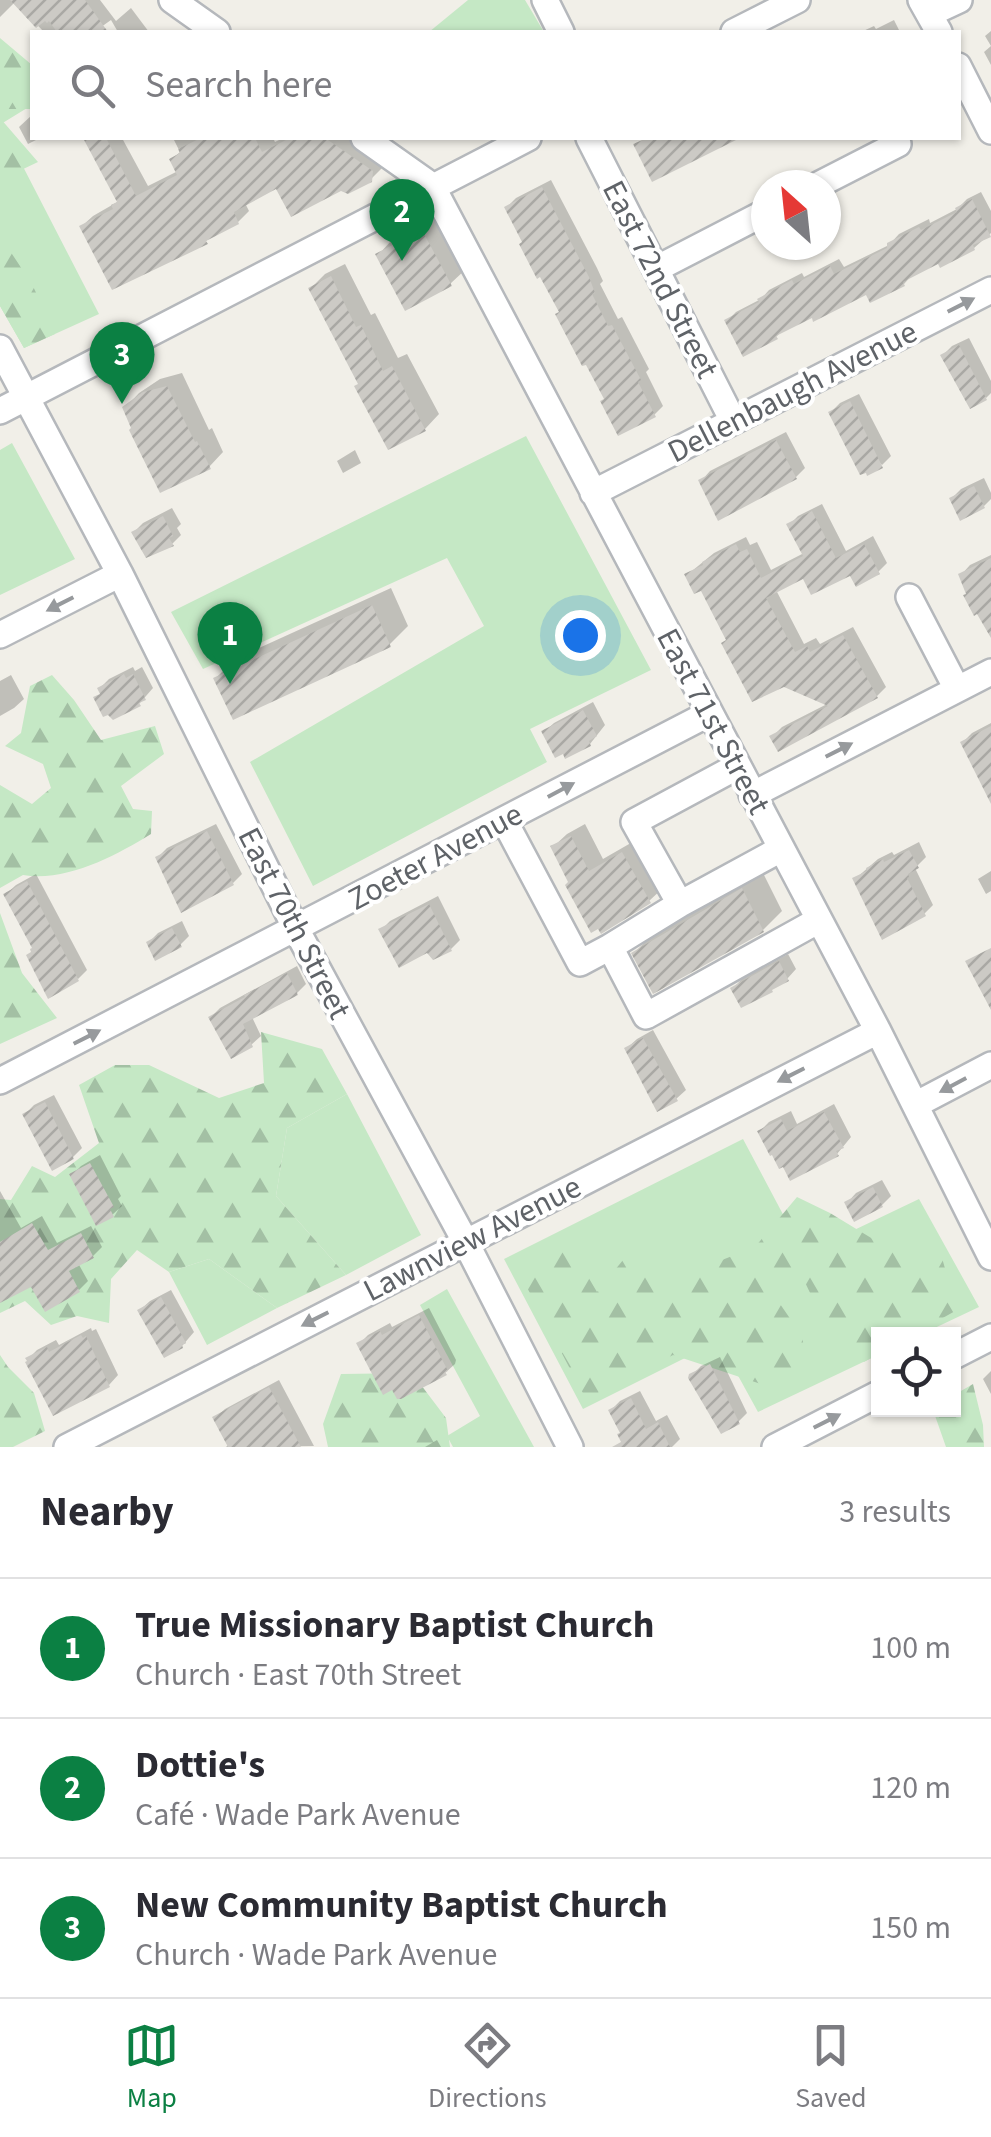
<!DOCTYPE html>
<meta charset="utf-8">
<style>
body{margin:0;font-family:"Source Sans 3",sans-serif;background:#f7f7f7;color:#2b2b33}
.controls{position:absolute;right:30px;bottom:30px;display:grid;overflow:hidden;border-radius:0px;box-shadow:0 2px 8px #0004}
.controls button{width:90px;height:90px;display:grid;place-items:center;padding:0;border:0;border-bottom:2px solid #e1e1e2;background:#fff;color:#2b2b33;font:50px sans-serif}
.compass{position:absolute;left:751px;top:170px;width:90px;height:90px;border-radius:50%;background:#fff;box-shadow:0 2px 8px #0004;rotate:333deg}
.you{position:absolute;left:580px;top:635px;width:35px;height:35px;margin:-25px;border:8px solid #fff;border-radius:50%;background:#1a73e8;box-shadow:0 0 0 15px #1a73e833}
.badge{display:grid;place-items:center;width:65px;height:65px;border-radius:50%;background:#0b8043;color:#fff;font-size:32px;font-weight:700}
.pin{position:absolute;translate:-50% -82px;filter:drop-shadow(0 2px 5px #0008)}
.pin::after{content:'';position:absolute;top:52px;width:35px;height:30px;background:inherit;clip-path:polygon(0 0,100% 0,50% 100%)}
.list{margin:0;padding:0;list-style:none}
h2{display:flex;justify-content:space-between;align-items:center;height:130px;margin:0;padding:0 40px;font-size:42px}
h2 small{font-size:32px;font-weight:400;color:#7c7c81}
.list li{display:grid;grid-template-columns:65px 1fr auto;gap:30px;align-items:center;box-sizing:border-box;height:140px;padding:0 40px;border-top:2px solid #e1e1e2}
.list b{display:block;font-size:38px;white-space:nowrap}
.list p{margin:0;font-size:32px;white-space:nowrap;color:#7c7c81}
.list em{font-size:32px;font-style:normal;color:#7c7c81}
.icon{flex:none;width:55px;height:55px;fill:none;stroke:currentColor;stroke-width:2;stroke-linecap:round;stroke-linejoin:round}
.map{position:relative;flex:none;width:991px;height:1447px;overflow:hidden}
.search{position:absolute;background:#fff;box-shadow:0 2px 8px #0004;left:30px;right:30px;top:30px;height:110px;display:flex;align-items:center;gap:25px;box-sizing:border-box;padding:0 35px;border-radius:0px;color:#7c7c81;font-size:38px}
.sheet{height:550px;background:#fff}
nav{display:flex;justify-content:space-around;align-items:center;box-sizing:border-box;height:140px;border-top:2px solid #e1e1e2;background:#fff;font-size:28px;color:#7c7c81}
nav a{display:grid;justify-items:center;gap:5px}
nav .on{color:#0b8043}
.map>svg:first-child{display:block}
</style>
<div class="map">
<svg width="991" height="1447" viewBox="0 0 991 1447">
<defs>
<pattern id="forest-firs" width="22" height="20" patternUnits="userSpaceOnUse" patternTransform="scale(2.5)"><rect width="22" height="20" fill="#c5e8c5"/><path d="M5 1l3.5 6h-7zM16 11l3.5 6h-7z" fill="#a3c0a4"/></pattern>
<pattern id="building-hatch" width="6" height="6" patternUnits="userSpaceOnUse" patternTransform="scale(2.5)"><rect width="6" height="6" fill="#cccac5"/><path d="M-1 1l2-2M0 6l6-6M5 7l2-2" fill="none" stroke="#a9a8a4"/></pattern>
</defs>
<rect width="100%" height="100%" fill="#f1efe8"/>
<!-- green -->
<path fill="#c5e8c5" d="M468 0H525L544 32H429Z
M0 53 32 76V105L1 124 99 314 24 348 0 306Z
M526 436 651 670 530 729 547 762 313 886 250 762 484 626 447 558 203 669 171 612Z
M12 443 75 559 0 595V450Z
M347 1094 421 1235 346 1275 276 1196 287 1128Z
M743 1139 804 1254 919 1199 979 1307 922 1334H878V1355L758 1412 719 1341 583 1409 504 1259Z
M209 1259 277 1308 207 1345 169 1272Z
M447 1289 534 1447H453L447 1436 480 1416 420 1305Z"/>
<!-- forest -->
<path fill="url(#forest-firs)" d="M0 38 32 65V109H0Z
M0 118 38 162 0 180Z
M0 236 32 284 55 334 24 348 0 306Z
M52 675 74 700 101 740 155 726 164 754 121 786 133 809 152 811 151 834C115 856 67 882 23 875L0 888V785L32 804 51 788 43 764 5 746 21 733 30 686Z
M0 913 22 973 57 1018 0 1044Z
M261 1032 322 1049 347 1094 287 1128 276 1196 346 1275 277 1308 209 1259 169 1272 137 1250 111 1279 109 1323 77 1316 51 1325 25 1301 0 1313V1199L11 1200 32 1166 55 1177 99 1143 79 1085 115 1065H149L219 1098 264 1083Z
M797 1197 830 1213 891 1250 942 1258 957 1310 914 1334H878V1354L864 1362 828 1331 803 1278 778 1301 802 1336 808 1372 770 1387 673 1355 586 1399 522 1278 545 1246 574 1253 597 1292 632 1249 682 1287 722 1260 755 1247Z
M0 1355 8 1367 34 1393 45 1431 13 1447H0Z
M412 1373 446 1418 450 1447H328L323 1424 341 1374Z
M973 1384 983 1425 984 1447H946L933 1410H954V1395Z"/>
<!-- shadow -->
<path fill="#0003" d="M0 0H100L116 21 131 8 149 32H118L111 20 94 32H44L15 2 0 17Z
M894 20 900 32H861L874 26 876 29Z
M991 31V65L984 52 991 46 985 36Z
M32 115V138H40L28 144 19 127Z
M86 138H122L148 186 178 171 172 159 180 152 173 138H273L275 142 283 138H323L325 140 327 138H351L383 160 382 168 370 180 277 185 245 203 249 211 238 222 213 235 206 241 82 226 93 216 119 201Z
M551 180 597 268 603 281 600 284 618 319 622 317 649 369 646 372 663 406 654 415 606 399 507 207 516 198Z
M981 192 991 211V233L974 248 913 274 904 284 867 291 813 315 784 329 776 337 727 321 736 312 761 299 769 290 802 273 804 277 839 259 844 267 889 245 899 234 929 219 930 223 957 209 967 199Z
M437 217 465 270 450 284 378 255 392 240Z
M345 264 371 315 375 313 398 358 407 354 439 414 425 429 361 383 311 288 325 274Z
M969 338 991 381V393L986 398 943 355 952 346Z
M182 373 209 430 212 428 223 452 209 467 125 408 139 393 160 379Z
M859 394 891 456 882 465 831 412 840 403Z
M786 432 805 468 796 477 701 481 710 471Z
M355 450 361 463 343 473 337 461Z
M984 478 991 493V499L984 506 952 498 961 489Z
M822 504 846 551 873 536 887 563 878 572 804 576 776 590 804 644 816 638 820 644 853 627 886 687 877 696 773 736 782 727 829 703 728 639 702 587 687 575 714 553 746 537 750 545 757 542 771 570 804 553 789 525 798 516Z
M172 508 181 524 177 528 181 535 172 544 134 532 143 523Z
M991 555V626L969 593 961 575 970 565Z
M391 588 408 626 389 645 216 678 235 659Z
M133 667 135 671 142 667 153 688 139 704 102 692 100 688 109 679Z
M11 675 24 699 14 708 0 716V681Z
M593 702 605 725 590 744 564 751 544 732 554 723Z
M991 723V785L963 742 972 733Z
M216 824 242 874 233 883 158 857 167 848Z
M585 824 603 859 636 840 663 888 649 901 571 882 553 847 567 834Z
M919 842 926 857 915 868 933 905 924 914 855 879 878 859 892 852 894 855Z
M762 871 782 911 763 930 654 990 634 953 653 934Z
M991 871V891L986 894 978 879Z
M36 874 87 970 78 979 34 948 6 894 16 885Z
M438 896 460 940 451 949 428 950 381 930 390 921Z
M182 921 189 936 180 945 149 942 158 933Z
M788 954 796 969 787 979 733 988 742 979Z
M297 966 306 984 297 993 252 1017 261 1036 251 1045 211 1017 220 1008Z
M653 1030 686 1090 676 1099 627 1048 637 1039Z
M54 1095 82 1148 73 1157 25 1114 34 1105Z
M834 1104 851 1137 837 1154 760 1131 769 1122 791 1111 797 1124Z
M100 1155 121 1196 118 1199 122 1206 112 1215 72 1175 81 1166Z
M882 1180 891 1196 882 1205 847 1203 856 1193Z
M0 1191 21 1228 42 1216 57 1243 91 1226 102 1247 93 1256 78 1263 88 1281 79 1290 32 1283 0 1300Z
M171 1290 194 1332 182 1346 140 1310 150 1301Z
M429 1308 456 1360 455 1364 445 1373 359 1344 368 1335 390 1323 392 1327Z
M91 1328 92 1331 96 1329 118 1375 109 1385 28 1359 37 1350 56 1340 59 1345Z
M720 1357 747 1413 738 1422 691 1376 701 1366Z
M991 1371V1394L983 1379Z
M279 1380 314 1446 226 1447 229 1444 215 1418 225 1409Z
M640 1391 656 1421 667 1415 680 1439 672 1447H626L622 1433 611 1410 620 1401Z
M437 1440 441 1447H425Z"/>
<!-- building -->
<path fill="url(#building-hatch)" d="M10 0H85L108 32H57L49 21 47 23 45 21 36 28Z
M83 138H106L136 196 177 175 169 159 180 153 178 149 201 138H255L262 152 290 138H325L373 171 372 182 348 194 341 191 291 217 276 189 234 212 239 224 206 241 208 244 112 290 79 226 113 209 111 205 117 202Z
M647 138H740L652 182 633 144Z
M542 187 589 277 595 293 592 294 608 326 612 325 641 380 638 382 656 417 618 436 600 401 604 399 586 365 582 366 555 314 559 312 540 277 537 279 519 244 522 242 504 207Z
M972 199 991 237 973 245 975 250 940 268 938 264 903 282 905 286 870 303 866 295 813 322 812 318 776 336 778 339 743 357 724 320 759 302 757 299 792 280 794 284 830 266 834 274 869 257 887 248V243L919 227 921 230 957 212 955 208Z
M422 230 452 286 405 311 375 254Z
M331 276 356 327 361 325 383 371 392 366 426 431 388 450 354 386 358 384 308 288Z
M959 345 987 400 970 409 940 355Z
M167 386 195 442 197 441 211 469 160 493 129 430 131 428 122 407 143 392Z
M850 401 883 468 867 476 866 473 860 475 828 412Z
M776 440 797 479 718 521 698 480Z
M974 486 985 508 960 521 949 498Z
M812 511 836 558 864 544 880 574 856 587 850 576 811 595 803 579 766 598 795 652 807 646 810 652 843 635 878 698 778 752 769 736 828 706 784 687 752 702 721 643 726 640 701 591 694 594 684 574 703 565 702 562 736 544 740 552 747 549 761 578 803 556 786 524Z
M163 516 173 536 169 538 174 546 146 558 131 532Z
M991 558V638L977 614 974 616 963 595 966 594 958 574Z
M372 605 391 647 233 720 213 678Z
M124 674 126 678 133 674 146 700 139 703 141 706 113 720 108 715 103 717 93 697 100 694 97 688Z
M583 710 597 736 589 741 591 746 565 759 563 754 555 758 541 731Z
M991 726V804L960 742Z
M207 831 234 885 181 913 155 857Z
M571 836 589 871 622 852 651 903 601 934 598 929 591 933 565 885 568 882 550 846Z
M909 850 919 868 908 874 909 877 907 878 926 916 882 940 852 878 867 871 866 868 883 859 884 862Z
M27 881 79 981 48 999 26 955 31 952 30 949 32 948 3 894Z
M742 888 764 932 653 994 631 953Z
M429 904 452 951 433 960 427 953 399 968 378 929Z
M172 928 182 947 155 961 146 942Z
M991 948V1010L965 961Z
M779 961 789 981 772 990 773 992 741 1008 730 988Z
M287 973 298 995 243 1024 253 1047 231 1059 208 1017 245 997 244 995Z
M643 1038 678 1101 657 1112 624 1048Z
M45 1102 74 1159 52 1171 22 1114Z
M824 1112 844 1148 836 1151 839 1156 790 1181 783 1167 779 1169 772 1155 770 1156 757 1131 781 1119 787 1131Z
M90 1163 114 1207 110 1209 114 1217 96 1226 69 1174Z
M873 1187 883 1207 854 1222 844 1202Z
M32 1223 48 1250 81 1233 94 1258 69 1271 80 1292 45 1312 31 1287 0 1303V1242Z
M161 1297 186 1343 182 1345 183 1348 164 1358 137 1310Z
M419 1315 448 1371 445 1372 447 1375 401 1399H397L392 1390 383 1395 356 1343 380 1331 382 1335Z
M81 1335 83 1338 86 1336 110 1387 53 1416 25 1362 27 1361 25 1358 47 1347 49 1352Z
M710 1364 740 1424 721 1434 688 1378 689 1374Z
M269 1387 301 1447H228L212 1417Z
M631 1398 646 1429 658 1422 670 1447H612L621 1442 617 1434 620 1433 608 1410Z"/>
<g fill="none" stroke-linecap="round" stroke-linejoin="round">
<!-- minor casing -->
<g stroke="#b5b8bc" stroke-width="30">
<path id="minor" d="M172 0 217 32
M545 0 561 32
M921 0 939 32
M929 14 959 0
M734 32 797 0
M958 66 991 131
M364 138 432 186 878 1031 991 1257
M589 138 733 421
M818 185 898 144
M656 269 766 212
M0 348 120 574 296 929 465 1241 570 1447
M0 411 528 138
M593 493 991 290
M909 597 957 689
M0 635 120 574
M738 766 634 822 680 904 781 849
M752 795 991 672
M504 820 580 963 610 947
M680 904 610 947 646 1016 819 920
M0 1081 710 713
M915 1105 991 1065
M954 1356 991 1337
M67 1447 878 1031
M775 1447 878 1394"/>
</g>
<!-- minor -->
<use href="#minor" stroke="#fff" stroke-width="25"/>
</g>
<!-- one-way arrows -->
<defs><path id="oneway-solid" d="M-6-.8H1V-3.2L6.5 0L1 3.2V.8H-6Z" transform="scale(2.5)"/></defs>
<g fill="#979a9d">
<use href="#oneway-solid" transform="translate(961 305) rotate(-27)"/>
<use href="#oneway-solid" transform="translate(60 604) rotate(153)"/>
<use href="#oneway-solid" transform="translate(839 750) rotate(-27)"/>
<use href="#oneway-solid" transform="translate(561 790) rotate(-28)"/>
<use href="#oneway-solid" transform="translate(87 1037) rotate(-27)"/>
<use href="#oneway-solid" transform="translate(791 1075) rotate(153)"/>
<use href="#oneway-solid" transform="translate(953 1085) rotate(152)"/>
<use href="#oneway-solid" transform="translate(315 1319) rotate(153)"/>
<use href="#oneway-solid" transform="translate(827 1421) rotate(-27)"/>
</g>
<g text-anchor="middle" stroke-width="8" stroke-linejoin="round" paint-order="stroke">
<!-- street labels -->
<g font-size="32" fill="#5f6368" stroke="#fff">
<text transform="translate(661 279) rotate(63)" y="11">East 72nd Street</text>
<text transform="translate(792 391) rotate(-27)" y="11">Dellenbaugh Avenue</text>
<text transform="translate(714 721) rotate(62)" y="11">East 71st Street</text>
<text transform="translate(435 856) rotate(-28)" y="11">Zoeter Avenue</text>
<text transform="translate(295 923) rotate(63)" y="11">East 70th Street</text>
<text transform="translate(472 1238) rotate(-27)" y="11">Lawnview Avenue</text>
</g>
</g>
</svg>
<div class="controls">
<button><svg class="icon" aria-label="locate" viewBox="0 0 24 24"><circle cx="12" cy="12" r="6"/><path d="M12 2v4M12 18v4M2 12h4M18 12h4"/></svg></button>
</div>
<svg class="compass" viewBox="-18 -18 36 36"><path d="M0-13l5 13h-10z" fill="#e53935"/><path d="M0 13l5-13h-10z" fill="#7c7c81"/></svg>
<div class="you"></div>
<div class="pin badge" style="left:230px;top:684px">1</div>
<div class="pin badge" style="left:402px;top:261px">2</div>
<div class="pin badge" style="left:122px;top:404px">3</div>
<div class="search"><svg class="icon" aria-label="search" viewBox="0 0 24 24"><circle cx="10" cy="10" r="6"/><path d="M15 15l6 6"/></svg>Search here</div>
</div>
<section class="sheet">
<h2>Nearby<small>3 results</small></h2>
<ul class="list">
<li><span class="badge">1</span><div><b>True Missionary Baptist Church</b><p>Church · East 70th Street</p></div><em>100 m</em></li>
<li><span class="badge">2</span><div><b>Dottie's</b><p>Café · Wade Park Avenue</p></div><em>120 m</em></li>
<li><span class="badge">3</span><div><b>New Community Baptist Church</b><p>Church · Wade Park Avenue</p></div><em>150 m</em></li>
</ul>
</section>
<nav>
<a class="on"><svg class="icon" aria-label="map" viewBox="0 0 24 24"><path d="M3 6l6-2 6 2 6-2v14l-6 2-6-2-6 2zM9 4v14M15 6v14"/></svg>Map</a>
<a><svg class="icon" aria-label="directions" viewBox="0 0 24 24"><path d="M12 3l9 9-9 9-9-9zM9 14v-3h6M13 9l2 2-2 2"/></svg>Directions</a>
<a><svg class="icon" aria-label="saved" viewBox="0 0 24 24"><path d="M7 4h10v16l-5-4-5 4z"/></svg>Saved</a>
</nav>
